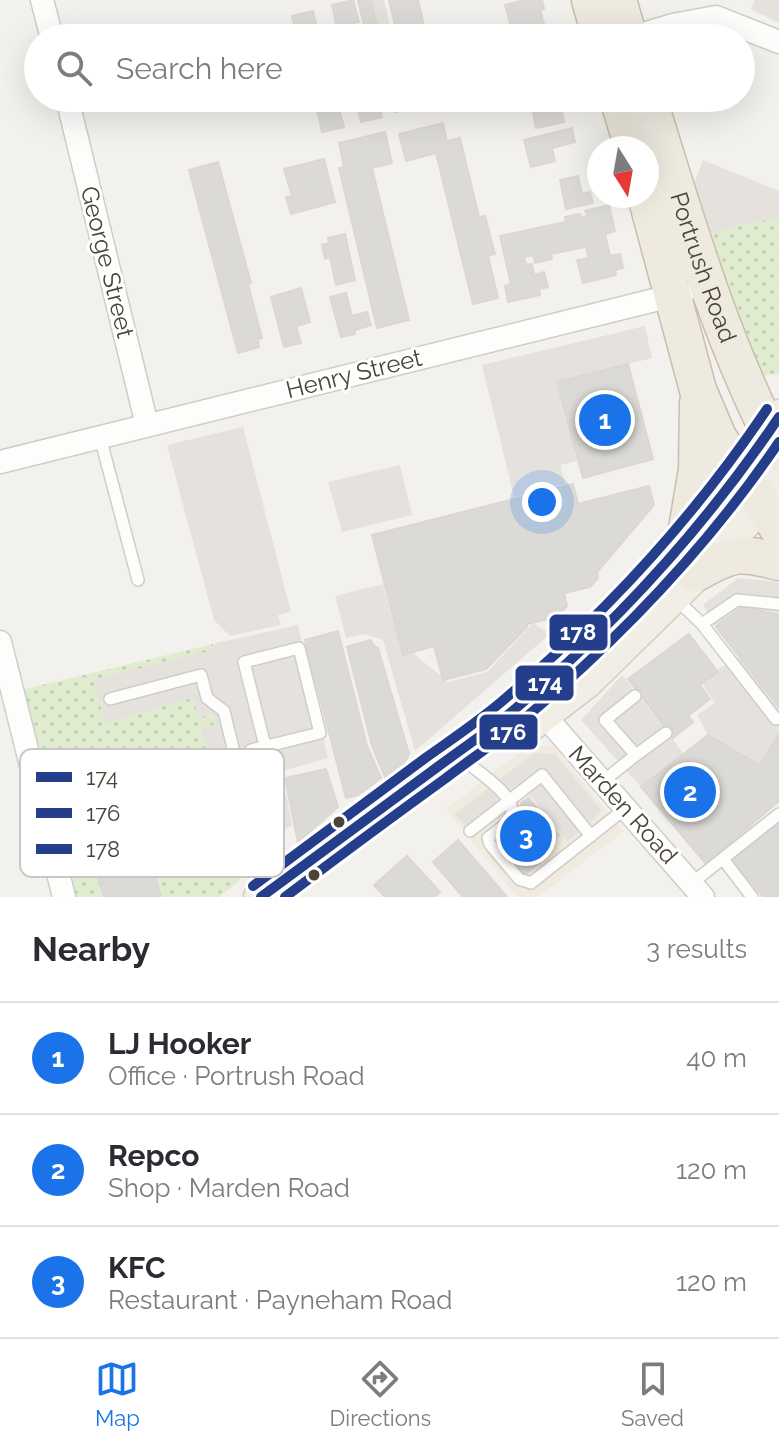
<!DOCTYPE html>
<meta charset="utf-8">
<style>
body{margin:0;font-family:Raleway,sans-serif;background:#f7f7f7;color:#2b2b33}
.compass{position:absolute;left:587px;top:136px;width:72px;height:72px;border-radius:50%;background:#fff;box-shadow:0 8px 32px #0002;rotate:169deg}
.you{position:absolute;left:542px;top:502px;width:28px;height:28px;margin:-20px;border:6px solid #fff;border-radius:50%;background:#1a73e8;box-shadow:0 0 0 12px #1a73e833}
.badge{display:grid;place-items:center;width:52px;height:52px;border-radius:50%;background:#1a73e8;color:#fff;font-size:26px;font-weight:700}
.pin{position:absolute;translate:-50% -50%;border:4px solid #fff;box-shadow:0 2px 8px #0006}
.list{margin:0;padding:0;list-style:none}
h2{display:flex;justify-content:space-between;align-items:center;height:104px;margin:0;padding:0 32px;font-size:34px}
h2 small{font-size:26px;font-weight:400;color:#7c7c81}
.list li{display:grid;grid-template-columns:52px 1fr auto;gap:24px;align-items:center;box-sizing:border-box;height:112px;padding:0 32px;border-top:2px solid #e1e1e2}
.list b{display:block;font-size:30px;white-space:nowrap}
.list p{margin:0;font-size:26px;white-space:nowrap;color:#7c7c81}
.list em{font-size:26px;font-style:normal;color:#7c7c81}
.icon{flex:none;width:44px;height:44px;fill:none;stroke:currentColor;stroke-width:2;stroke-linecap:round;stroke-linejoin:round}
.map{position:relative;flex:none;width:779px;height:897px;overflow:hidden}
.search{position:absolute;background:#fff;box-shadow:0 8px 32px #0002;left:24px;right:24px;top:24px;height:88px;display:flex;align-items:center;gap:20px;box-sizing:border-box;padding:0 28px;border-radius:44px;color:#7c7c81;font-size:30px}
.sheet{height:440px;background:#fff}
nav{display:flex;justify-content:space-around;align-items:center;box-sizing:border-box;height:112px;border-top:2px solid #e1e1e2;background:#fff;font-size:22px;color:#7c7c81}
nav a{display:grid;justify-items:center;gap:4px}
nav .on{color:#1a73e8}
.map>svg:first-child{display:block}
</style>
<div class="map">
<svg width="779" height="897" viewBox="0 0 779 897">
<defs>
<pattern id="park-dots" width="8" height="8" patternUnits="userSpaceOnUse" patternTransform="scale(2)"><rect width="8" height="8" fill="#e0eccf"/><path d="M2 2h.1M6 6h.1" fill="none" stroke="#c2ccb2" stroke-width="1.8" stroke-linecap="round"/></pattern>
</defs>
<rect width="100%" height="100%" fill="#f3f1ed"/>
<!-- commercial -->
<path fill="#f1eade" d="M553 746 624 831 538 897H518L446 809 527 747Z"/>
<!-- park -->
<path fill="url(#park-dots)" d="M779 217V373L763 376 750 370 704 234Z
M213 644 267 858 219 897H75L21 690Z"/>
<!-- parking -->
<path fill="#e5e2de" d="M358 0H384L393 38H367Z
M755 0H779V23L751 9Z
M703 160 779 191V217L704 234 692 188Z
M645 326 652 358 558 382 577 461 560 465 565 484 514 497 482 365Z
M243 427 291 612 278 615 281 625 230 636 214 620 167 445Z
M400 465 412 515 342 532 328 482Z
M738 578 779 582V615L743 607 716 627 703 605Z
M383 584 402 654 413 653 448 682 487 672 533 623 550 634 415 751 383 640 363 634 346 638 335 596Z
M298 625 328 758 282 771 292 825 248 857 236 861 212 767 232 762 229 755 210 760 201 728 217 724 214 714 199 718 193 698 105 723 93 680 209 651 216 643Z
M739 657 779 707V734L759 765 708 735 697 715 715 703 700 680Z
M622 675 684 754 641 787 581 720Z
M534 753 555 754 602 811 568 842 520 782 465 826 455 814Z"/>
<!-- building -->
<path fill="#dcdad6" stroke="#dbd8d3" stroke-width="2" d="M353 0 359 22 337 27 332 5Z
M358 0H371L380 38H367Z
M389 0H418L427 38H398Z
M524 0H542L544 9 540 10 544 24 513 33 505 5Z
M313 11 318 33 297 38 292 16Z
M364 98H378L382 117 361 122 356 100Z
M393 98H438L439 103 395 112Z
M559 98 564 122 536 128 533 112 538 111 536 99Z
M338 105 344 127 322 132 317 110Z
M443 123 447 141 460 138 479 217 485 216 495 254 488 256 498 298 473 304 436 153 406 161 399 134Z
M572 128 575 142 552 148 555 161 531 167 524 140Z
M385 132 392 163 372 168 409 320 377 328 339 168 344 167 339 143Z
M324 159 335 202 291 214 286 197 292 196 284 169Z
M218 162 251 283 248 284 262 338 258 339 259 347 238 353 189 170Z
M578 176 582 194 590 192 593 203 566 209 560 180Z
M609 205 615 231 605 234 610 256 620 254 623 268 615 270 616 275 583 283 577 260 589 258 586 247 551 254 552 259 535 263 533 255 524 257 526 265 532 264 534 275 544 272 548 287 539 289 540 295 508 302 505 286 511 284 500 236 566 222 565 217 580 214 581 217 588 216 585 211Z
M345 234 355 280 336 285 330 257 325 259 322 245 329 243 328 238Z
M301 288 310 322 296 326 301 343 284 347 271 297Z
M346 293 352 316 367 312 371 325 355 330V334L341 337 330 297Z
M628 364 653 459 583 478 557 382Z
M573 484 578 504 649 486 654 505 597 572 598 578 590 587 564 593 567 606 557 617 527 624V627L486 669 443 680 434 646 403 655 372 535Z
M743 607 779 615V707L716 627Z
M338 631 367 746 381 778 358 795 346 798 305 640Z
M689 634 718 672 700 685 710 699 688 716 693 722 673 738 628 679Z
M371 640 373 645 378 648 409 754 404 763 385 777 372 746 347 647Z
M779 734V801L706 864 641 787 708 735 759 765Z
M326 769 338 807 298 842 285 778Z
M528 798 559 835 540 850 546 857 523 876 515 866 506 873 488 852 497 844 492 838 526 810 521 804Z
M140 820 161 897H104L85 834Z
M779 823V897H763L732 859Z
M458 840 507 897H463L433 862Z
M407 856 440 892 435 897H385L374 885Z"/>
<g fill="none" stroke-linecap="round" stroke-linejoin="round">
<!-- service casing -->
<g stroke="#cfcdc9" stroke-width="14">
<path id="service" d="M100 437 138 580
M677 600 702 624 737 600 779 604
M702 624 776 719
M110 699 201 675 207 698 224 711 267 887
M265 746 244 662 299 648 320 733 251 750 283 876
M636 755 666 733
M473 767C486 778 524 802 508 821 503 828 494 833 488 838L490 844 519 879 531 883 626 808
M602 782 636 755 605 720 635 696
M470 831 542 775 591 836
M723 859 752 897
M692 883 779 814"/>
</g>
<!-- minor casing -->
<g stroke="#cfcdc9" stroke-width="25">
<path id="minor" d="M42 0 52 38
M630 38 673 25 716 17 779 42
M67 98 147 425
M0 462 683 293
M0 642 64 897
M543 714 703 897"/>
</g>
<!-- primary casing -->
<g stroke="#d4cdbc" stroke-width="37">
<path id="primary" d="M521 731 586 681 691 578 747 519 779 474
M261 897 514 710 566 663 646 584 685 540 741 473 779 417"/>
</g>
<!-- trunk casing -->
<g stroke="#c9beaa" stroke-width="39">
<g id="trunk">
<path d="M590 0 601 38"/>
<path d="M618 0 629 38"/>
<path d="M618 98 633 148"/>
<path id="s1" d="M648 98C686 219 720 340 779 452"/>
<path d="M646 196 698 390 718 437 779 530"/>
<path d="M685 540 697 470 698 403"/>
<path d="M696 573C734 553 737 551 779 562"/>
</g>
</g>
<!-- service -->
<use href="#service" stroke="#fdfdfc" stroke-width="11"/>
<!-- minor -->
<use href="#minor" stroke="#fdfdfc" stroke-width="22"/>
<!-- primary -->
<use href="#primary" stroke="#f1eee6" stroke-width="34"/>
<!-- trunk -->
<use href="#trunk" stroke="#eeeae0" stroke-width="36"/>
<!-- bus-1 casing -->
<g stroke="#fff" stroke-width="16">
<path id="bus-1" d="M261 897C318 855 375 813 432 771 460 750 489 731 515 709 615 625 706 525 779 417"/>
</g>
<!-- bus-2 casing -->
<g stroke="#fff" stroke-width="16">
<path id="bus-2" d="M285 897C338 857 392 817 446 778 472 758 500 740 524 719 619 639 709 545 779 442"/>
</g>
<!-- bus-3 casing -->
<g stroke="#fff" stroke-width="16">
<path id="bus-3" d="M253 886C310 844 367 801 424 759 452 739 481 720 507 697 606 613 695 516 767 409"/>
</g>
<!-- bus-1 -->
<use href="#bus-1" stroke="#243e8c" stroke-width="10"/>
<!-- bus-2 -->
<use href="#bus-2" stroke="#243e8c" stroke-width="10"/>
<!-- bus-3 -->
<use href="#bus-3" stroke="#243e8c" stroke-width="10"/>
</g>
<!-- markers -->
<g fill="#494339" stroke="#fff" stroke-width="3">
<circle cx="339" cy="822" r="7"/>
<circle cx="314" cy="875" r="7"/>
</g>
<g text-anchor="middle" stroke-width="6" stroke-linejoin="round" paint-order="stroke">
<!-- street labels -->
<g font-size="24" fill="#494339" stroke="#fff">
<text transform="translate(107 262) rotate(76)" y="8">George Street</text>
<text dy="8" stroke="none"><textPath href="#s1" startOffset="178">Portrush Road</textPath></text>
<text transform="translate(354 374) rotate(-14)" y="8">Henry Street</text>
<text transform="translate(623 805) rotate(48)" y="8">Marden Road</text>
</g>
</g>
<!-- legend -->
<rect x="20" y="749" width="264" height="128" rx="12" fill="#fff" stroke="#c8c7c4" stroke-width="2"/>
<rect x="36" y="772" width="36" height="10" fill="#243e8c"/>
<rect x="36" y="808" width="36" height="10" fill="#243e8c"/>
<rect x="36" y="844" width="36" height="10" fill="#243e8c"/>
<g font-size="22" fill="#494339">
<text x="86" y="785">174</text>
<text x="86" y="821">176</text>
<text x="86" y="857">178</text>
</g>
<g stroke="#fff" stroke-width="3">
<rect x="548" y="613" width="61" height="39" rx="8" fill="#243e8c"/>
<rect x="514" y="664" width="61" height="38" rx="8" fill="#243e8c"/>
<rect x="478" y="713" width="61" height="38" rx="8" fill="#243e8c"/>
</g>
<g font-size="22" text-anchor="middle" font-weight="bold" fill="#fff">
<text x="578" y="640">178</text>
<text x="545" y="691">174</text>
<text x="508" y="740">176</text>
</g>
</svg>
<svg class="compass" viewBox="-18 -18 36 36"><path d="M0-13l5 13h-10z" fill="#e53935"/><path d="M0 13l5-13h-10z" fill="#7c7c81"/></svg>
<div class="you"></div>
<div class="pin badge" style="left:605px;top:420px">1</div>
<div class="pin badge" style="left:690px;top:792px">2</div>
<div class="pin badge" style="left:526px;top:836px">3</div>
<div class="search"><svg class="icon" aria-label="search" viewBox="0 0 24 24"><circle cx="10" cy="10" r="6"/><path d="M15 15l6 6"/></svg>Search here</div>
</div>
<section class="sheet">
<h2>Nearby<small>3 results</small></h2>
<ul class="list">
<li><span class="badge">1</span><div><b>LJ Hooker</b><p>Office · Portrush Road</p></div><em>40 m</em></li>
<li><span class="badge">2</span><div><b>Repco</b><p>Shop · Marden Road</p></div><em>120 m</em></li>
<li><span class="badge">3</span><div><b>KFC</b><p>Restaurant · Payneham Road</p></div><em>120 m</em></li>
</ul>
</section>
<nav>
<a class="on"><svg class="icon" aria-label="map" viewBox="0 0 24 24"><path d="M3 6l6-2 6 2 6-2v14l-6 2-6-2-6 2zM9 4v14M15 6v14"/></svg>Map</a>
<a><svg class="icon" aria-label="directions" viewBox="0 0 24 24"><path d="M12 3l9 9-9 9-9-9zM9 14v-3h6M13 9l2 2-2 2"/></svg>Directions</a>
<a><svg class="icon" aria-label="saved" viewBox="0 0 24 24"><path d="M7 4h10v16l-5-4-5 4z"/></svg>Saved</a>
</nav>
